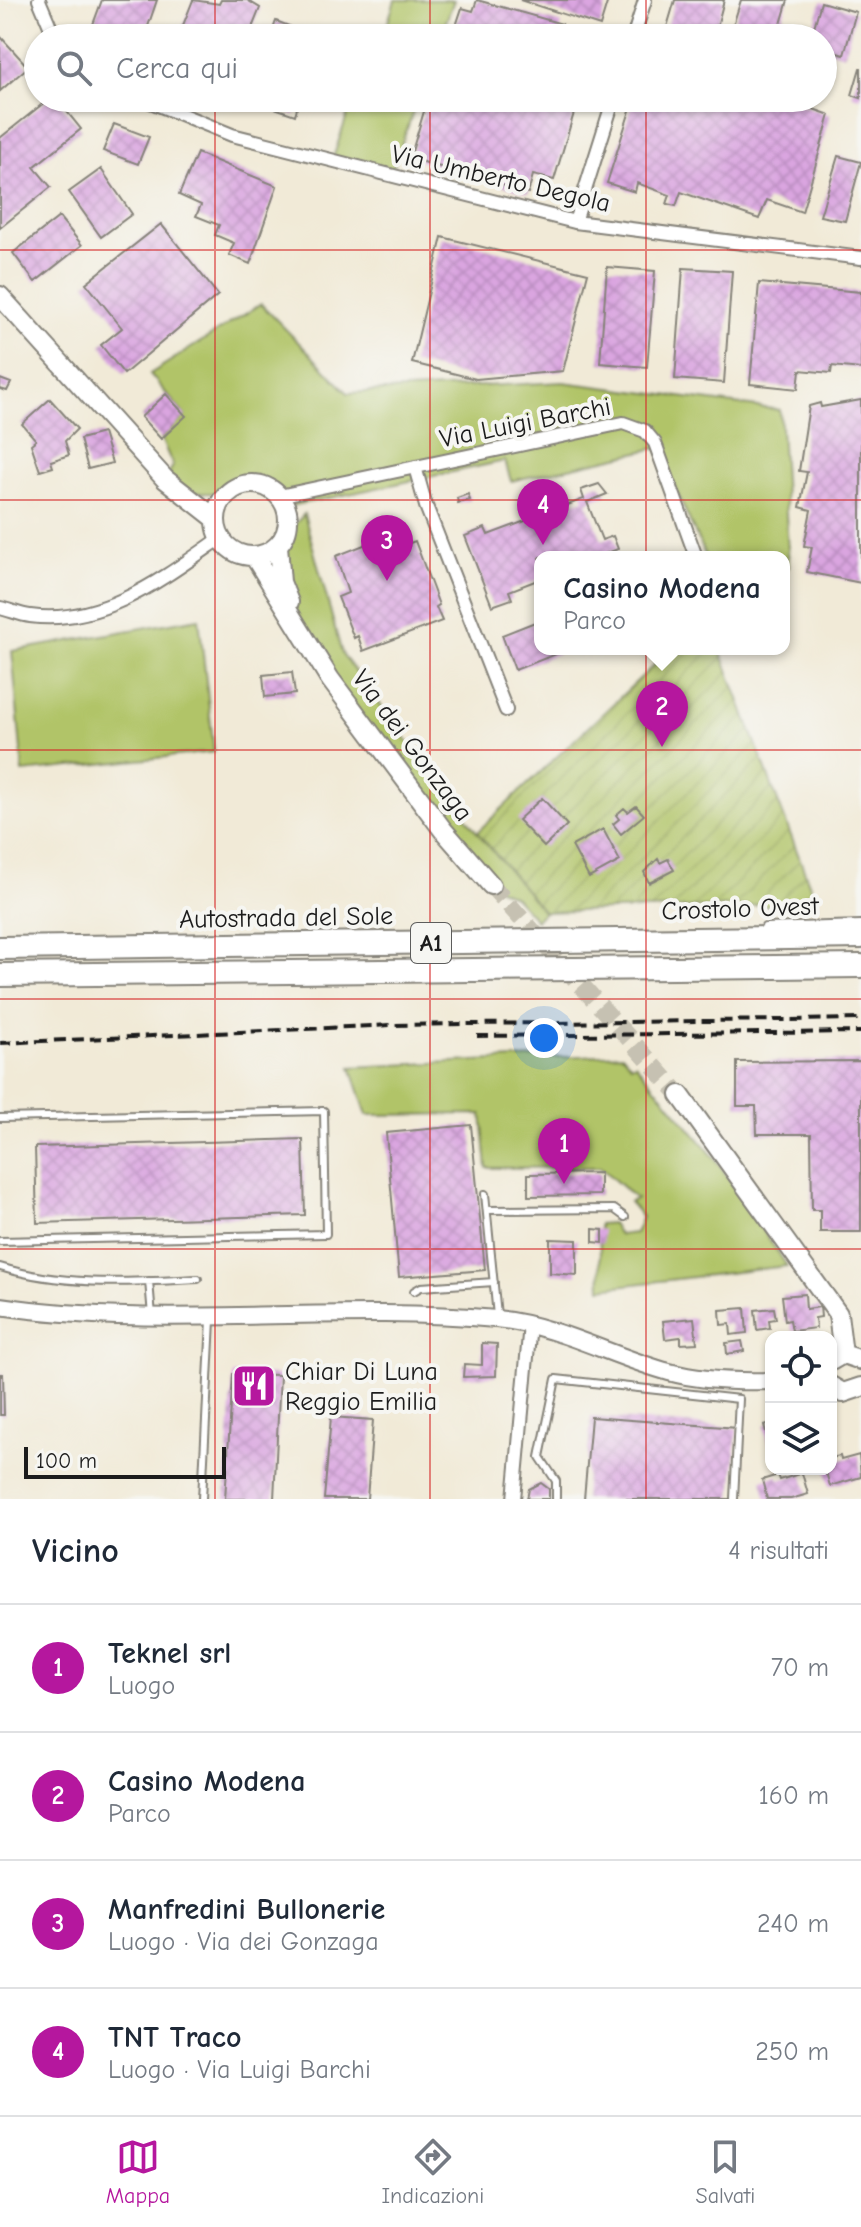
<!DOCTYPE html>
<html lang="it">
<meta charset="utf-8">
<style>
body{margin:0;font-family:"Comic Neue",sans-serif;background:#f6f6f7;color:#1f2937}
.controls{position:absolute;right:24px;bottom:24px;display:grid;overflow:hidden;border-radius:16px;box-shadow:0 2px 6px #0004}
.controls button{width:72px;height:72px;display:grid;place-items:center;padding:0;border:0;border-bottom:2px solid #e0e1e3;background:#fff;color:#1f2937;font:40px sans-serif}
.scale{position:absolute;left:24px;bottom:20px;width:202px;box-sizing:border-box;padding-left:8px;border:4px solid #1c1c1c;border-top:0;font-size:22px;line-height:28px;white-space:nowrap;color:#1c1c1c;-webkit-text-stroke:6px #f6f6f2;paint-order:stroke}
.you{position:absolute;left:544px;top:1038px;width:28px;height:28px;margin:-20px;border:6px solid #fff;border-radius:50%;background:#1a73e8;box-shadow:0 0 0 12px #1a73e833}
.badge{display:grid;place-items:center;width:52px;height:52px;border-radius:50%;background:#b5179e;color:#fff;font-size:26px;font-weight:700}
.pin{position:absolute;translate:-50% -66px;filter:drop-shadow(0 2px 4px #0008)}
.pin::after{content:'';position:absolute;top:42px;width:28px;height:24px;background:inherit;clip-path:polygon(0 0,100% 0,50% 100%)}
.popup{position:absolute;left:534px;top:551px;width:256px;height:104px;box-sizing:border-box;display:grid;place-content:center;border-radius:16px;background:#fff;filter:drop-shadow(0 2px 6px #0005);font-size:26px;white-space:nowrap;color:#747a83}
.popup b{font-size:30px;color:#1f2937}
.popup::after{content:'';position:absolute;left:50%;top:100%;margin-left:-16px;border:16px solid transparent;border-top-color:#fff}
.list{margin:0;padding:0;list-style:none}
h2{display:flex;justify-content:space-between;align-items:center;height:104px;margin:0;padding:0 32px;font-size:34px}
h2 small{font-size:26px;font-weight:400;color:#747a83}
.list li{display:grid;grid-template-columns:52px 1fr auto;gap:24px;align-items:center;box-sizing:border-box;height:128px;padding:0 32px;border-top:2px solid #e0e1e3}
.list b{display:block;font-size:30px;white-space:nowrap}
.list p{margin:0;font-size:26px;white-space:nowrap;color:#747a83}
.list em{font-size:26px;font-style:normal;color:#747a83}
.icon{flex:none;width:44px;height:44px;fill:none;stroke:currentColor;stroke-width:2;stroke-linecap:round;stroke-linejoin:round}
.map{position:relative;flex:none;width:861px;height:1499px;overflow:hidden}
.search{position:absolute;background:#fff;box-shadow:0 2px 6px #0004;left:24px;right:24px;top:24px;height:88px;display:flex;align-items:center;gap:20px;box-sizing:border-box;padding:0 28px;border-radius:44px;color:#747a83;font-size:30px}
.sheet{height:616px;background:#fff}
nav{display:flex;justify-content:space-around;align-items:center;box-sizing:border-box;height:112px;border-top:2px solid #e0e1e3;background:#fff;font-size:22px;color:#747a83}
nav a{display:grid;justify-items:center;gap:4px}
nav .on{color:#b5179e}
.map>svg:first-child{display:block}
</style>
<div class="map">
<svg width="861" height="1499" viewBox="0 0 861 1499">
<defs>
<pattern id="garden-furrows" width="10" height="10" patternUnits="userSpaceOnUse" patternTransform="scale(2)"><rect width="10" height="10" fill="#b1c468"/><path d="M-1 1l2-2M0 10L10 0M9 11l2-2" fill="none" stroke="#98a85a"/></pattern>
<pattern id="building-cross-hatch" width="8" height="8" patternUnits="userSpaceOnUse" patternTransform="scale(2)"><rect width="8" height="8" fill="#daa5e0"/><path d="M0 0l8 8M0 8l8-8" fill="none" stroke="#ba8dc0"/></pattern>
</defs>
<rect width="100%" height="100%" fill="#f6f6f2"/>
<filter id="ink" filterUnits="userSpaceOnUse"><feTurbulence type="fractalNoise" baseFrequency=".0125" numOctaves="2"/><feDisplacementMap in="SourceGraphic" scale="16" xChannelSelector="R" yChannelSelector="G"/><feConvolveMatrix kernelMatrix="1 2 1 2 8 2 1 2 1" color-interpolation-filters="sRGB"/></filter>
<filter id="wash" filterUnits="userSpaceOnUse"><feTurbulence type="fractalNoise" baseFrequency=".006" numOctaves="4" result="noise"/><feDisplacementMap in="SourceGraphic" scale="32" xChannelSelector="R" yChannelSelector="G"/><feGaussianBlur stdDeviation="1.8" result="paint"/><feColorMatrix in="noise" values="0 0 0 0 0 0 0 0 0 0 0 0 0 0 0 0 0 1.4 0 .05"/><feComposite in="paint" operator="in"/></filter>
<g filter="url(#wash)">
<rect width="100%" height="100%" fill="#f1ead7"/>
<!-- green -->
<path fill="#b1c468" stroke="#667042" stroke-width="2" d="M395 0H454L440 38H383Z
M353 98H418L390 176 332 161Z
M261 304 348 393 563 382 780 410 789 567 784 569V557H706L657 448 511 481 505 461 287 507C278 493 263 480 244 485 238 486 233 491 226 492 203 495 184 493 165 479L173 466 161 439 185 416 150 374Z
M304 514 342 654 477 832 544 912 536 920 514 896 491 885 330 679 281 582 286 535Z
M199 618 214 752 23 772 12 651Z
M622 1054 631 1065 635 1063 714 1157 787 1266 601 1288 599 1224 612 1223 619 1235 635 1233 642 1217 629 1202 636 1199 600 1167 487 1168 482 1114 367 1115 351 1067Z"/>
<!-- garden -->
<path fill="url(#garden-furrows)" stroke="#667042" stroke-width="2" d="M671 649H720L817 904 544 912 477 832Z"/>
<g id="blocks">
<!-- building -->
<path fill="url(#building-cross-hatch)" d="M102 0H157L144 38H102L91 30Z
M193 0 219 4 221 0H247L260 8 248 38H178Z
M477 0 562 24 557 38H452L462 8 473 11Z
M520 0H608L600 26Z
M675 0H724L714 38 667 27Z
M741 0H788L777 38H729Z
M821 2 856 12 844 55 823 49V38H811Z
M276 21 320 38H270Z
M0 36 28 67 0 91Z
M860 68H861V98L852 95Z
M50 98H56L81 129 34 167 51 187 0 228V138Z
M245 98H300L295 115Z
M428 98H523L574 113 554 180 533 175 528 193 410 158Z
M634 98H782L830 115 802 212 767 200 759 219 681 192 676 206 667 204 670 195 637 183 635 192 607 183Z
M114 124 149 137 138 164 103 151Z
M197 153 277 186 250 264 229 255 234 243 215 235 219 225 196 216 201 205 179 195Z
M838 156 861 162 845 221 820 216Z
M101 169 132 214 101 237 69 192Z
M59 217 82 245 35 282 13 253Z
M161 224 218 295 124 374 101 345 122 328 86 283Z
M442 237 588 273 563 371 476 379 412 363Z
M607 267 655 271 647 367 600 363Z
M683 268 732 271 724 383 675 379Z
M759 283 861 292V369L832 366 831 373 800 370 798 389 750 384Z
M0 379 11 383 7 391 0 389Z
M166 394 186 416 161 439 141 417Z
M50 399 77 429 65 441 69 455 51 461 53 467 40 471 31 444 36 440 22 424Z
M861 400V583L807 572 812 547 804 546 811 510 800 507 807 472 799 471 809 406 820 403 821 407Z
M103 433 112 463 88 469 80 439Z
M599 484 607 494 587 502 602 540 613 536 618 549 597 557H540V579L509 591 512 599 492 606 465 536 485 528 488 535 584 499 581 490Z
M468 494 470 500 458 503 457 498Z
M374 541 379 555 415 541 439 605 436 607 442 621 363 651 358 636 354 638 338 597 348 593 336 556Z
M540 620V649H569L515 670 502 635Z
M292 672 295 694 265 697 263 675Z
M542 798 567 825 544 847 518 820Z
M636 806 644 815 621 834 613 824 619 819 616 815 624 808 628 812Z
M603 829 620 861 589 878 572 846Z
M658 859 660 863 668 859 674 870 649 883 644 872Z
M861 1061V1232H820V1210H812L811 1134H757L756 1106H737V1062Z
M471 1125 485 1270 399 1277 386 1133Z
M303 1139 305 1215 37 1223 35 1147Z
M600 1173V1195L528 1196V1174Z
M593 1229 603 1230V1243L593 1242Z
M550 1239 577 1240V1275L550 1273Z
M805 1294 806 1309 820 1307 821 1317 815 1318 816 1328 792 1331 790 1320 785 1321 782 1296Z
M745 1308 747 1333 731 1335 730 1324 721 1325 720 1310Z
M774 1308 776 1319 769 1320 770 1328 757 1330 755 1310Z
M694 1318 697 1343 681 1344V1337L665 1339 663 1321Z
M742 1341 744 1351 727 1354 726 1343Z
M482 1343 497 1344 496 1376 463 1377 464 1364 482 1365Z
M0 1374H3L4 1415H0Z
M233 1374 280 1375 274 1499H225Z
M331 1417 373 1420 367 1499H324Z
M591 1417 737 1428 732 1499H584Z
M771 1423V1447H770L764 1425Z
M859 1455 861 1477 830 1486 825 1469H831V1458L840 1456 841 1460Z
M802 1473 808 1494 791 1499H767L762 1480 778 1475 780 1480Z
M541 1483 549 1489V1499H527L529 1489Z"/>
</g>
</g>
<g filter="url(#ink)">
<use href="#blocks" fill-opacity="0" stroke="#86837a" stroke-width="2"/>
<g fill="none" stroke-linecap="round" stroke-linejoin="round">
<!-- secondary-tunnel -->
<path stroke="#c6c1b2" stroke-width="18" stroke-dasharray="18 9" stroke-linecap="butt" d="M491 885 680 1095"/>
<!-- service casing -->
<g stroke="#86837a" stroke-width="10">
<path id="service" d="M765 927 861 924
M0 1118 324 1111 326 1234 0 1241
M485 1194 497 1316
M487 1210 614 1209 625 1217
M0 1267C65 1287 132 1282 198 1279
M149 1281 152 1316
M414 1291 421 1287 494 1282
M202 1499 211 1320
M556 1499V1481L540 1457 556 1379 739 1399 734 1499"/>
</g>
<!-- minor casing -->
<g stroke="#86837a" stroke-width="16">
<path id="minor" d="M39 0 55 38
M633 38 645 0
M141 98 232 135 575 222 861 258
M575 222 614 98
M415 467 426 506 506 710
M279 496 623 423 645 431 655 443 696 557
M0 608C10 610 20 615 30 616 103 626 165 577 221 538
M514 1499 530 1324"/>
</g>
<!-- tertiary casing -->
<g stroke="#86837a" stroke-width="20">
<path id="tertiary" d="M0 1306C164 1330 331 1304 496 1319 557 1325 610 1356 669 1372 702 1381 737 1382 771 1381"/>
</g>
<!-- secondary casing -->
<g stroke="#86837a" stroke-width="22">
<path id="secondary" d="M0 296 165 479 216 519
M216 520a36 36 0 1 1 72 0a36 36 0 1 1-72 0Z
M278 546 281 582 289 602
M254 556 330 679 443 830 491 885
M680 1095 838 1314 843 1354
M831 1361 843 1354 861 1360
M831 1386 843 1393 861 1387"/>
</g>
<!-- motorway casing -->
<g stroke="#86837a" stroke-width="26">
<path id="motorway" d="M0 948 861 937
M0 975 861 966"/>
</g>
<!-- service -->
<use href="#service" stroke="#fff" stroke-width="6"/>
<!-- minor -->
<use href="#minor" stroke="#fff" stroke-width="12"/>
<!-- tertiary -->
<use href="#tertiary" stroke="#fff" stroke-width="16"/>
<!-- secondary -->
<use href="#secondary" stroke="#fff" stroke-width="18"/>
<!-- motorway -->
<use href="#motorway" stroke="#fff" stroke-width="22"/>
<!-- rail -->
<path stroke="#1c1c1c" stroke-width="4" stroke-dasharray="12 6" stroke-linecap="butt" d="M477 1036 861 1032
M0 1043 392 1025 861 1019"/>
</g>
</g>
<!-- grid -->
<path fill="none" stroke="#d62828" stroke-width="2" stroke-opacity="0.55" d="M215 0V38M430 0V38M646 0V38M215 98V1499M430 98V1499M646 98V1499M0 250H861M0 500H861M0 750H861M0 999H861M0 1249H861"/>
<!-- icons -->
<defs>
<g id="restaurant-square" transform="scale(2.3)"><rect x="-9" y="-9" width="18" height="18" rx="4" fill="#b5179e" stroke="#f6f6f2"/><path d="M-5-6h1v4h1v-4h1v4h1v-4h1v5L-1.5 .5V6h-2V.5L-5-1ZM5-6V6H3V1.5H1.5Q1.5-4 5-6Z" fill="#fff"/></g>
</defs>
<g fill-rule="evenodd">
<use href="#restaurant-square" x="254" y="1386"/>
</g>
<g text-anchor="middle" stroke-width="8" stroke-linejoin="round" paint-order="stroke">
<!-- shield labels -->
<rect fill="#f6f6f2" stroke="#5d5d5c" stroke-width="2" x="411" y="923" width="40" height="40" rx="6"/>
<g font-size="24" font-weight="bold" fill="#1c1c1c">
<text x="431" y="951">A1</text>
</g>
<!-- street labels -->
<g font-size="26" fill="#1c1c1c" stroke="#f6f6f2">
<text transform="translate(501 178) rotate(13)" y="9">Via Umberto Degola</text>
<text transform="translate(525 422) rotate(-11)" y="9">Via Luigi Barchi</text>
<text transform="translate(413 745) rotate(53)" y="9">Via dei Gonzaga</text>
<text transform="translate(740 908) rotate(-2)" y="9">Crostolo Ovest</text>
<text transform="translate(286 917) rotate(-1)" y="9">Autostrada del Sole</text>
</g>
<!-- poi labels -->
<g font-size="26" fill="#1c1c1c" stroke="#f6f6f2" text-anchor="start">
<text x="285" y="1380">Chiar Di Luna<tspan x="285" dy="30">Reggio Emilia</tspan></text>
</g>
</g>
</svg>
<div class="controls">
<button><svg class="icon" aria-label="locate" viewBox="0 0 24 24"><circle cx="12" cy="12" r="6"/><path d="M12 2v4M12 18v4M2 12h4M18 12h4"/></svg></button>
<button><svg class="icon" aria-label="layers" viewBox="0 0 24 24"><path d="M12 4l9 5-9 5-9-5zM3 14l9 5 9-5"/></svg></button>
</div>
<div class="scale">100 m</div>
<div class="you"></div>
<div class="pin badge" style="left:564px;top:1184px">1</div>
<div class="pin badge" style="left:662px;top:747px">2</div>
<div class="popup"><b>Casino Modena</b>Parco</div>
<div class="pin badge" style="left:387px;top:581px">3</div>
<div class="pin badge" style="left:543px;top:545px">4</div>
<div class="search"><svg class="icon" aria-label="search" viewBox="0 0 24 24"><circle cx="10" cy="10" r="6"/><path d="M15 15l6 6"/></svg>Cerca qui</div>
</div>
<section class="sheet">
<h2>Vicino<small>4 risultati</small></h2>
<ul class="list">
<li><span class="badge">1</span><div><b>Teknel srl</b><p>Luogo</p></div><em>70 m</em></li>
<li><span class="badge">2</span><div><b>Casino Modena</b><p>Parco</p></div><em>160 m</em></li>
<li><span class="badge">3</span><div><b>Manfredini Bullonerie</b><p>Luogo · Via dei Gonzaga</p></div><em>240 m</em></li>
<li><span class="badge">4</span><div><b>TNT Traco</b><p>Luogo · Via Luigi Barchi</p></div><em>250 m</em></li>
</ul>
</section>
<nav>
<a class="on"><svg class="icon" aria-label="map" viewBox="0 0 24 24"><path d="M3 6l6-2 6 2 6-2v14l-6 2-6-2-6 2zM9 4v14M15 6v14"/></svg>Mappa</a>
<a><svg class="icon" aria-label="directions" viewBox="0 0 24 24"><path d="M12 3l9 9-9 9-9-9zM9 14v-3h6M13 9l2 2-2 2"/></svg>Indicazioni</a>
<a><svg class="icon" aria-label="saved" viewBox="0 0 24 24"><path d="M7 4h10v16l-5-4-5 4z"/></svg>Salvati</a>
</nav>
